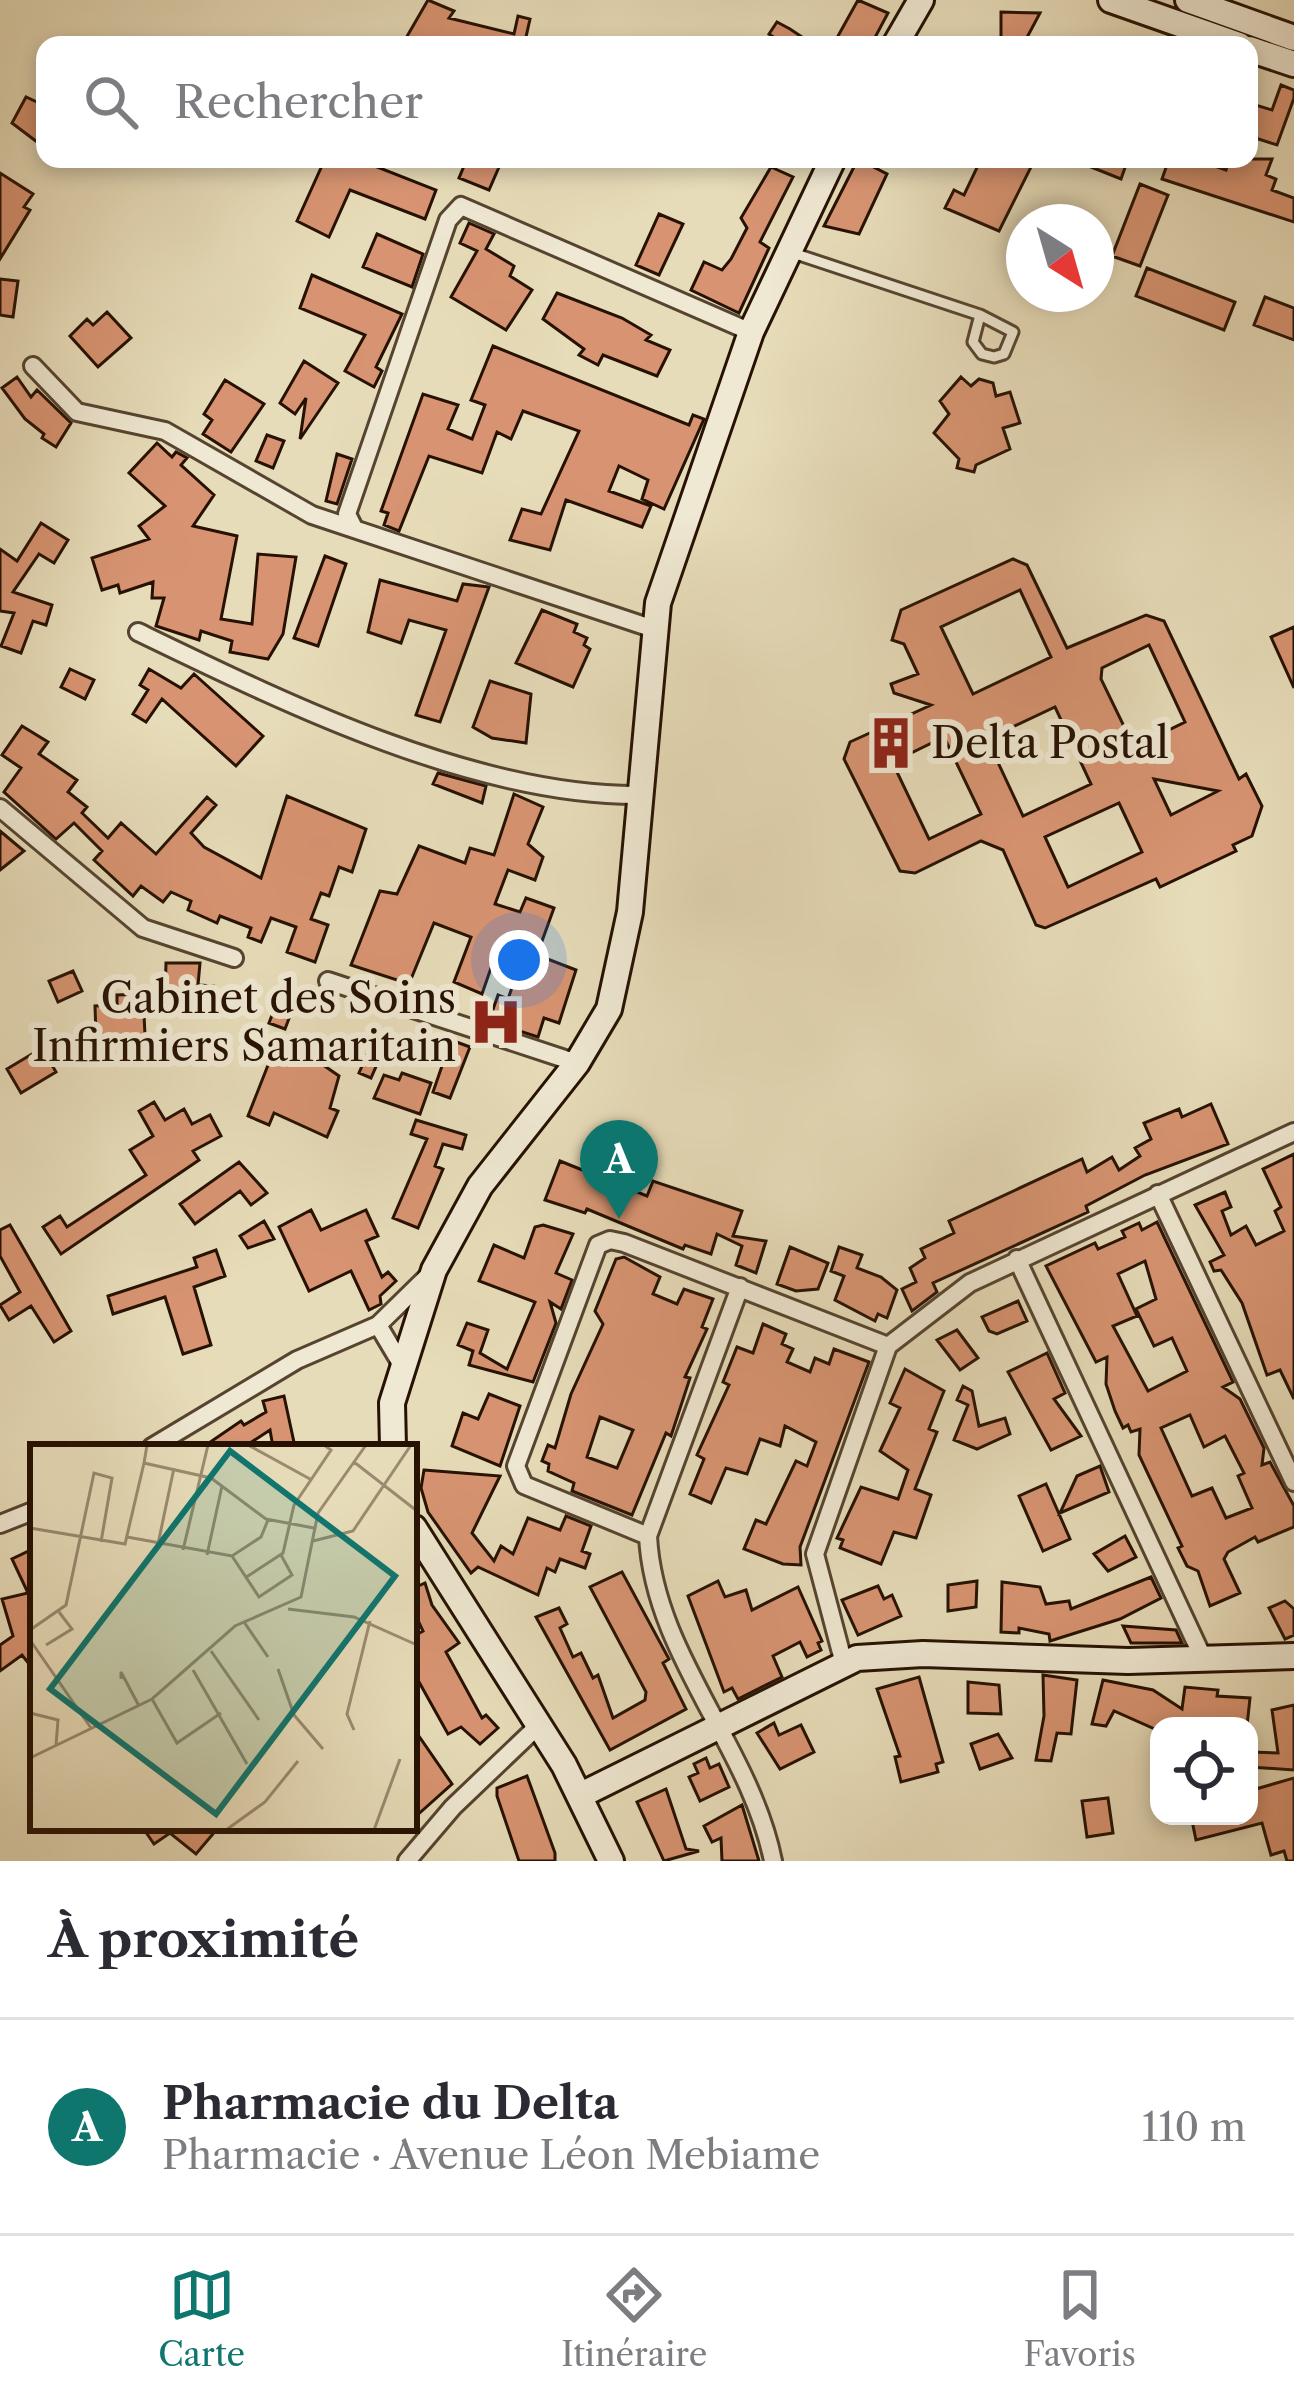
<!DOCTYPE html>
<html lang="fr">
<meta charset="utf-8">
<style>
body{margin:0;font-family:"Libre Caslon Text",serif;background:#f7f7f7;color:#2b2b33}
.controls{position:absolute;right:36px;bottom:36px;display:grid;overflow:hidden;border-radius:24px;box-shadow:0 6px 18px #0003}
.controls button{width:108px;height:108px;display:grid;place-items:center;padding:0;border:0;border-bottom:3px solid #e1e1e2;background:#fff;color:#2b2b33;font:60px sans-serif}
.compass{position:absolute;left:1006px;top:204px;width:108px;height:108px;border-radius:50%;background:#fff;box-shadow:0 6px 18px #0003;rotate:143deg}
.you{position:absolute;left:519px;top:960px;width:42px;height:42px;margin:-30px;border:9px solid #fff;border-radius:50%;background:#1a73e8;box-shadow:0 0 0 18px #1a73e833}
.badge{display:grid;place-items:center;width:78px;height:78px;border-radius:50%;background:#0f766e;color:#fff;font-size:39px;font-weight:700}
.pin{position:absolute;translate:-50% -99px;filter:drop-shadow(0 3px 6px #0008)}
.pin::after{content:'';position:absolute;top:63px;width:42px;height:36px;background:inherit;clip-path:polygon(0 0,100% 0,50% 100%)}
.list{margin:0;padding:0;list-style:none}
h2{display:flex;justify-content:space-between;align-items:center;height:156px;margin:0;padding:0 48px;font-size:51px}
h2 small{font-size:39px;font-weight:400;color:#7c7c81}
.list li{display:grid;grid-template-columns:78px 1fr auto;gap:36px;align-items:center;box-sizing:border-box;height:216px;padding:0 48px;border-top:3px solid #e1e1e2}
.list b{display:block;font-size:45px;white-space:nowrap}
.list p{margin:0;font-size:39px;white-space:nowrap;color:#7c7c81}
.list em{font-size:39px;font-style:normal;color:#7c7c81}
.icon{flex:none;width:66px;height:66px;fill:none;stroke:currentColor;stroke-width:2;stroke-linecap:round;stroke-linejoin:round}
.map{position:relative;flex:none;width:1294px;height:1861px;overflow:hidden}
.search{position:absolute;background:#fff;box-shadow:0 6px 18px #0003;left:36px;right:36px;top:36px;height:132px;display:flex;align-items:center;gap:30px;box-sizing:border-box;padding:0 42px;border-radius:24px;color:#7c7c81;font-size:45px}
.sheet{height:372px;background:#fff}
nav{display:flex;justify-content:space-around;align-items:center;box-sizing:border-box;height:168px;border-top:3px solid #e1e1e2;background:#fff;font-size:33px;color:#7c7c81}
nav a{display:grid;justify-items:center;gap:6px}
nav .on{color:#0f766e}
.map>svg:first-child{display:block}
</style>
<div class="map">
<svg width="1294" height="1861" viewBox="0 0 1294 1861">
<rect width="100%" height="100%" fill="#e7dcb9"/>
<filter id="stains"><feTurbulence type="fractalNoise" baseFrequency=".00167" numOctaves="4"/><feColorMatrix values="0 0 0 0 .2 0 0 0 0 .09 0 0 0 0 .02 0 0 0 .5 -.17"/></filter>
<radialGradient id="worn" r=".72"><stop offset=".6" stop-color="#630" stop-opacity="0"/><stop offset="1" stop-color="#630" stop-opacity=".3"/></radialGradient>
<!-- building -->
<path fill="#d89472" stroke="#261103" stroke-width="3" fill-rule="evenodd" d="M428 0 454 11 449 18 514 34 518 16 530 19 526 37 538 40 537 45H402Z
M858 0 888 13 871 45H833Z
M1001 12 1040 13 1023 45H1001Z
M777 22 790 29 814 45H785L769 34Z
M1281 85 1294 90V98L1277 145 1249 136V103L1272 110Z
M45 92V148L12 123 26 97 37 102Z
M325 159H357L436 190 425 219 350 190 329 237 297 221Z
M467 159 499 167 489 190 459 178Z
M858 159 887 174 859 234 824 226Z
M981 159 1032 165 999 231 945 208 954 190 964 195Z
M1071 159H1128L1121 179Z
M1169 159H1195L1226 170 1229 159H1272L1266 175 1276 179 1272 190 1294 198V222L1162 179Z
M771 167 793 177 760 242 769 248 739 313 691 290 704 262 722 270 731 259 747 228 741 218Z
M0 173 33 194 24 207 30 210 0 259Z
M1140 184 1168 195 1140 266 1112 256Z
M659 214 683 224 659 275 636 265Z
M469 223 494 234 486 249 514 266 510 276 532 290 506 330 451 297 477 251 460 243Z
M377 234 423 254 412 287 363 267Z
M1147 268 1235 302 1224 330 1136 296Z
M312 275 402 314 376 367 382 371 374 387 345 371 365 335 300 308Z
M0 279 18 281 13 317 0 315Z
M557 293 622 318 651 335 646 340 670 350 657 376 603 355 598 365 579 355 584 349 543 319Z
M1265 297 1294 308V340L1254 325Z
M107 312 131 338 98 367 70 336 87 319 93 325Z
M493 346 689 425 693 415 704 419 664 509 642 499 648 480 619 466 609 491 651 506 642 527 566 500 550 550 510 540 522 509 541 514 579 431 523 411 511 439 497 432 482 473 429 456 399 531 384 525 388 513 381 511 423 394 458 405 448 429 472 439 485 405 471 400Z
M304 361 338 383 300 439 306 398 295 414 280 403Z
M17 377 31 397 37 390 71 423 56 447 42 438 44 434 25 419 2 388Z
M961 377 971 386 979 379 993 383 996 396 1010 392 1020 423 1003 428 1010 449 976 465 974 472 957 468 959 459 934 433 949 414 940 401Z
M225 380 264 404 231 452 203 434 212 420 204 414Z
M267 435 284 441 273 468 256 461Z
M157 443 172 457 176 452 187 458 181 465 214 495 193 526 237 536 221 619 252 624 258 554 296 557 283 634 268 659 230 652 232 641 201 631 199 640 156 626 164 598H152L153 582 120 593 118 585 102 590 92 558 149 539 139 526 165 506 129 473Z
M337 454 352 459 337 504 326 501Z
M41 523 68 540 54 563 39 554 13 592 52 605 46 625 33 621 21 653 1 646 14 613 0 611V549L17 561Z
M325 556 346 564 318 646 294 638Z
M1013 559 1027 565 1067 648 1146 615 1164 621 1239 779 1246 774 1262 806 1252 836 1233 845 1236 851 1160 887 1156 879 1045 928 1036 925 1003 850 981 841 915 873 900 871 844 759 850 742 931 705 894 693 891 684 918 674 904 644 892 640 901 610ZM1020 590 1051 657 973 694 941 627ZM1149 645 1185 722 1134 747 1101 679 1102 668ZM1055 707 1091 784 1023 816 987 739ZM944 737 981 814 929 839 896 770 897 760ZM1154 779 1218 791 1171 815ZM1119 803 1142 852 1068 887 1045 837Z
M380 580 457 601 463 584 489 587 440 722 416 715 446 630 409 620 401 643 368 632Z
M542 610 577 624 574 632 587 638 584 645 590 649 573 687 516 663Z
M1294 627V688L1271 637Z
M70 669 94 680 85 699 61 687Z
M149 669 181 688 194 674 263 736 236 766 162 699 146 722 133 714 148 690 140 685Z
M490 681 531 694 526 743 492 738 473 727Z
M22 726 48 742 39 754 77 780 68 792 87 807 82 813 108 838 121 823 156 854 207 797 216 805 191 833 204 847 261 878 287 796 366 829 352 872 339 867 329 896 321 893 311 919 328 925 315 962 287 952 296 927 271 918 261 942 248 937 251 928 220 916 217 923 188 910 191 901 171 892 163 902 141 886 133 896 94 860 102 851 74 823 56 839 4 792 21 768 2 755Z
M438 773 486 786 482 803 433 784Z
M514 794 543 807 528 844 543 857 535 880 508 870 495 904 520 912 526 898 554 908 537 955 576 970 559 1023 544 1018 538 1037 489 1021 498 995 508 999 516 976 492 965 482 994 454 982 471 937 434 923 409 984 351 965 380 891 397 894 419 846 465 863 470 848 494 855Z
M0 831 24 851 0 870Z
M166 963H200L198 985 213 986 210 1001 165 999Z
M73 971 82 991 58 1002 49 981Z
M283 986 299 992 285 1029 269 1023Z
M143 994 145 1035H96L95 1006 117 1005V995Z
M376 1034 388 1039 371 1078 359 1073Z
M451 1040 470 1047 450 1098 433 1092Z
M42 1048 56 1072 21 1093 7 1069Z
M272 1055 290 1063 293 1056 307 1062 310 1056 339 1076 330 1108 338 1111 327 1137 274 1113 269 1125 248 1116Z
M402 1073 431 1083 420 1114 374 1098 384 1075 399 1080Z
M154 1102 165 1120 184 1109 192 1124 210 1115 221 1136 193 1151 199 1160 61 1254 43 1227 60 1216 67 1227 146 1175 130 1150 153 1136 139 1111Z
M1211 1104 1228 1144 1145 1175 1086 1206 1088 1212 933 1283 937 1292 912 1311 902 1289 916 1282 910 1268 925 1258 921 1249 954 1233 949 1221 1082 1159 1087 1172 1112 1157 1119 1170 1140 1156 1135 1148 1151 1139 1144 1123 1179 1109 1182 1117Z
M416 1120 466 1135 462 1149 443 1144 435 1166 443 1169 418 1228 393 1218 427 1139 411 1134Z
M1294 1154V1399L1280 1370 1267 1375 1242 1303 1221 1270 1214 1271 1210 1262 1224 1255 1195 1205 1225 1192 1231 1207 1222 1211 1231 1235 1246 1226 1256 1245 1284 1231 1275 1211 1281 1207 1263 1169Z
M560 1161 647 1196 653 1181 742 1211 733 1236 766 1241 756 1273 736 1265 742 1246 717 1234 711 1254 685 1245 683 1249 587 1209 585 1213 545 1200Z
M239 1162 267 1193 251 1205 240 1191 195 1224 180 1204Z
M311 1210 321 1230 366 1210 378 1236 366 1241 382 1277 388 1272 396 1281 380 1296 381 1304 369 1310 351 1271 309 1291 279 1227Z
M264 1221 274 1239 248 1248 240 1236Z
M1157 1222 1233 1382 1223 1387 1240 1399 1264 1448 1262 1465 1270 1462 1294 1506V1527L1258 1542 1255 1537 1228 1552 1224 1559 1240 1593 1210 1606 1198 1571 1187 1566 1178 1548 1182 1546 1139 1455 1140 1429 1131 1432 1128 1425 1123 1428 1115 1411 1106 1384 1107 1357 1096 1362 1046 1266 1095 1243 1098 1249 1125 1237 1122 1231 1139 1223 1142 1230ZM1145 1261 1156 1299 1136 1309 1154 1346 1172 1338 1187 1371 1148 1391 1113 1326 1137 1316 1118 1274ZM1190 1415 1204 1447 1225 1436 1244 1473 1238 1476 1252 1508 1226 1518 1212 1488 1192 1496 1161 1428Z
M10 1225 71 1331 54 1342 31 1306 9 1320 0 1305 20 1292 0 1256V1230Z
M543 1225 573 1234 556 1273 572 1280 561 1309 550 1302 556 1323 533 1382 469 1365 473 1351 458 1345 467 1323 488 1330 480 1353 507 1369 535 1302 479 1281 494 1245 524 1258 535 1227Z
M790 1247 828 1263 818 1289 796 1291 777 1284Z
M839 1247 862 1255 857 1268 881 1277 897 1290 887 1318 878 1314 875 1321 835 1300 844 1276 831 1271Z
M216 1250 225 1276 194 1287 211 1345 183 1354 165 1297 113 1314 108 1296 197 1267 194 1258Z
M624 1257 660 1277 653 1294 677 1304 684 1289 713 1299 702 1327 707 1329 685 1377 690 1378 671 1436 666 1433 632 1515 572 1491 574 1483 548 1471 549 1464 542 1461 548 1445 555 1448 571 1394 603 1324 595 1311 616 1259ZM600 1417 633 1430 617 1468 587 1457Z
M1018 1301 1027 1321 997 1334 989 1331 982 1317Z
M763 1324 786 1334 782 1344 793 1349 787 1362 810 1372 815 1358 829 1364 834 1349 869 1362 800 1547 801 1565 783 1564 744 1549 756 1520 766 1524 796 1461 807 1466 816 1442 785 1426 780 1446 760 1439 747 1474 726 1468 711 1503 690 1494 704 1459 697 1455 729 1385 723 1382 737 1347 753 1353Z
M957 1330 978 1358 960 1370 937 1340Z
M1047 1353 1065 1393 1054 1399 1081 1436 1051 1450 1008 1372Z
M905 1369 944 1391 929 1429 937 1432 915 1489 931 1495 916 1538 894 1532 881 1564 840 1548 843 1540 837 1538 861 1487 898 1499 908 1470 880 1451 900 1408 890 1403Z
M963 1386 972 1391 979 1426 1005 1418 1010 1434 977 1449 954 1440 968 1405 957 1400Z
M489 1394 520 1406 500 1466 452 1446 463 1413 478 1419Z
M284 1396 295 1447H273L270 1430 244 1447H203L241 1421 244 1425 266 1412 263 1401Z
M1100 1466 1109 1492 1060 1513 1077 1476Z
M424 1470 500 1476 472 1533 494 1561 501 1546 513 1554 528 1518 560 1530 566 1516 591 1526 582 1551 590 1554 585 1568 560 1559 555 1572 547 1568 538 1595 478 1567 471 1573 428 1512 421 1488Z
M1046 1484 1070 1539 1043 1551 1019 1496Z
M1125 1536 1136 1557 1108 1571 1094 1554Z
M33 1549V1669L22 1655 0 1671V1645L13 1636 2 1599 28 1593 12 1559Z
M622 1572 669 1659 663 1663 686 1709 610 1750 536 1617 559 1608 567 1624 560 1628 573 1657 581 1653 593 1678 598 1675 613 1718 645 1700 646 1692 590 1587Z
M1151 1577 1161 1598 1120 1619 1050 1641 1049 1634 1019 1628V1633L1001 1632 1002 1582 1040 1587 1046 1604 1069 1601 1071 1609Z
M718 1581 725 1597 746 1590 752 1610 798 1587 822 1641 818 1643 821 1650 807 1657 800 1642 773 1656 782 1677 738 1699 732 1688 724 1692 688 1596Z
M977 1581 976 1607 948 1611V1585Z
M425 1583 432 1605 459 1643 446 1652 482 1718 486 1715 498 1728 480 1744 461 1727 448 1734 414 1673V1636L423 1631 414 1612V1588Z
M878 1586 884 1599 892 1595 901 1616 858 1635 842 1600Z
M1285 1601 1294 1609V1635L1285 1639 1269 1608Z
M1123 1626 1176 1630 1182 1643H1131Z
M1043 1675 1077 1680 1071 1734 1057 1733 1051 1761 1036 1760 1044 1716Z
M919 1677 943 1762 936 1764 938 1772 901 1782 895 1757 900 1756 877 1689Z
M1103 1680 1153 1690 1182 1709 1185 1687 1218 1690 1217 1696 1250 1698 1247 1726 1157 1730 1114 1711 1106 1726 1092 1724Z
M968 1682 999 1685 1001 1714 968 1713Z
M1294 1705V1770L1250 1767 1251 1752 1278 1753 1272 1710Z
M774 1723 779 1735 801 1725 814 1752 780 1769 757 1733Z
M414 1729 452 1784 414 1818Z
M998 1734 1012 1758 980 1769 971 1744Z
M706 1758 710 1768 719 1764 729 1787 700 1801 689 1777 698 1773 694 1764Z
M527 1776 555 1853V1861H519L497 1796V1788Z
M1294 1778V1861H1287L1284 1851 1271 1855 1262 1823 1196 1840 1191 1816H1249V1791Z
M666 1789 686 1849 699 1851 664 1861 637 1802Z
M1108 1798 1113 1833 1087 1837 1082 1801Z
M742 1805 759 1861H722L721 1838 712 1842 704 1826Z
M143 1828H218L196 1854 170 1833 154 1844Z"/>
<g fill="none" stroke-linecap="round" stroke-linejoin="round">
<!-- lane casing -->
<g stroke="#564430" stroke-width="15">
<path id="lane" d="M793 253 980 315 973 342 982 354 994 357 1004 354 1013 332 980 315"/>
</g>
<!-- street casing -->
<g stroke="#564430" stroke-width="22">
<path id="street" d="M33 366 77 412 165 431 312 515 654 629
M353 526 347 514 448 220 461 206 751 332
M138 632C285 703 474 796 639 795
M0 808 143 928 234 958
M328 981 577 1063
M1158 1194 1294 1482
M1017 1259 1204 1660
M740 1287 648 1536C654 1655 750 1746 773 1861
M378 1325 403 1367
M152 1447 297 1360 378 1325 429 1275
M0 1524 33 1511
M648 1536 524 1485 516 1466 598 1245 610 1240 624 1243 888 1346
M844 1664 815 1554 888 1346 970 1283 1294 1132
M407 1861 453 1807 540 1724"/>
</g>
<!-- secondary casing -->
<g stroke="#261103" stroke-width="30">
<path id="secondary" d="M1111 0 1239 45
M1188 0 1294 38
M895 45 921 0
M1249 49 1294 64
M393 1447 392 1403 434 1270 480 1186 577 1063 609 1009 630 912 658 603 751 332 833 159
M414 1528 564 1765 611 1861
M581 1795 857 1658 923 1654 1128 1661 1294 1656"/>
</g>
<!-- lane -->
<use href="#lane" stroke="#efe8d2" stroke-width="9"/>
<!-- street -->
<use href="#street" stroke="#efe8d2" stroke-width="16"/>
<!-- secondary -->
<use href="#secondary" stroke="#efe8d2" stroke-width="24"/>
</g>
<!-- icons -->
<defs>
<g id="building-bare" transform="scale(4.14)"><path d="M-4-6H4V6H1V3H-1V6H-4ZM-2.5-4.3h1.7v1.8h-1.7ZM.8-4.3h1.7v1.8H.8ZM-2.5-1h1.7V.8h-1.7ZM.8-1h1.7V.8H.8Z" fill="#8f2418" stroke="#efe8d2" stroke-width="2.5" paint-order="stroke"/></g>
<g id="hospital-bare" transform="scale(4.14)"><path d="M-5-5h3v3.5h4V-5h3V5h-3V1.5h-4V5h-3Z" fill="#8f2418" stroke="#efe8d2" stroke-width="2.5" paint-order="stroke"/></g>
</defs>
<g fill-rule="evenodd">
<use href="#building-bare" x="891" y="743"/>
<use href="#hospital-bare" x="496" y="1022"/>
</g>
<g text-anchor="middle" stroke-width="12" stroke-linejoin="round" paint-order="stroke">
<!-- poi labels -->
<g font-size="42" fill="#261103" stroke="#efe8d2" text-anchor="start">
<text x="931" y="758">Delta Postal</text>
<text x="456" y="1013" text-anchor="end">Cabinet des Soins<tspan x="456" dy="48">Infirmiers Samaritain</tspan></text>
</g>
</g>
<!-- overview -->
<g transform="translate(30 1444)">
<rect width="387" height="387" fill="#e7dcb9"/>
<path fill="none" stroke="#9a8b70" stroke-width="3" d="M117 1 114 19 181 34 236 75 284 84M218 1 280 35M324 18 387 67M0 84 95 100 114 19M97 93 202 112 231 93 238 76M283 97 323 87 381 1M128 100 144 24M153 106 178 1M177 111 192 42M202 112 229 153 262 131 251 111M215 134 253 109 264 61 301 6 294 1M258 165 324 173 387 201M214 178 238 213M0 186 36 161 64 29 82 34 71 98M0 196 61 284M16 201 42 185 29 168M181 207 229 276M248 225 264 271 293 305M163 226 217 320M91 235V228L109 262M122 255 147 299 191 269M0 269 28 276 26 301M324 286 317 270 340 177M0 314 122 255 205 182 271 153 288 69 336 1M196 386 235 358 268 317M344 386 370 315"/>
<path fill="#0f766e" fill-opacity="0.15" stroke="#0f766e" stroke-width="6" d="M200 7 365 132 186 370 20 245Z"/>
<rect width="387" height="387" fill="none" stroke="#261103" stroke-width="6"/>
</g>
<rect width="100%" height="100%" filter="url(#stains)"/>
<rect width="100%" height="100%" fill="url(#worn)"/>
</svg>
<div class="controls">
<button><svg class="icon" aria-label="locate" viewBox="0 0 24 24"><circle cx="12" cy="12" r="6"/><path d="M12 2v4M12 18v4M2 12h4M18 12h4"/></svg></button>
</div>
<svg class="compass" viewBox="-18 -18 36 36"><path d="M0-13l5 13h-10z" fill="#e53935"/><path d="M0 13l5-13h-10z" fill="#7c7c81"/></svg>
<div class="you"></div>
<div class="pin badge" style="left:619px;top:1219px">A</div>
<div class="search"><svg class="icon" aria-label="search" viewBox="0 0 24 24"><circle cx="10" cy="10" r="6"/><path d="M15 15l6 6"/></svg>Rechercher</div>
</div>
<section class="sheet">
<h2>À proximité<small></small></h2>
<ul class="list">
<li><span class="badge">A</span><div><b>Pharmacie du Delta</b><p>Pharmacie · Avenue Léon Mebiame</p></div><em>110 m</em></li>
</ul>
</section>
<nav>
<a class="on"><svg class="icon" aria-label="map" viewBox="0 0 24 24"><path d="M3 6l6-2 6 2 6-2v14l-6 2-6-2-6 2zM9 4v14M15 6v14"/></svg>Carte</a>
<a><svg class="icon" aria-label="directions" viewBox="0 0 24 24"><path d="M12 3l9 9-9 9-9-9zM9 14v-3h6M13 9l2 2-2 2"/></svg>Itinéraire</a>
<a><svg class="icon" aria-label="saved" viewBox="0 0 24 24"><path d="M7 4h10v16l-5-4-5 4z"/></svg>Favoris</a>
</nav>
